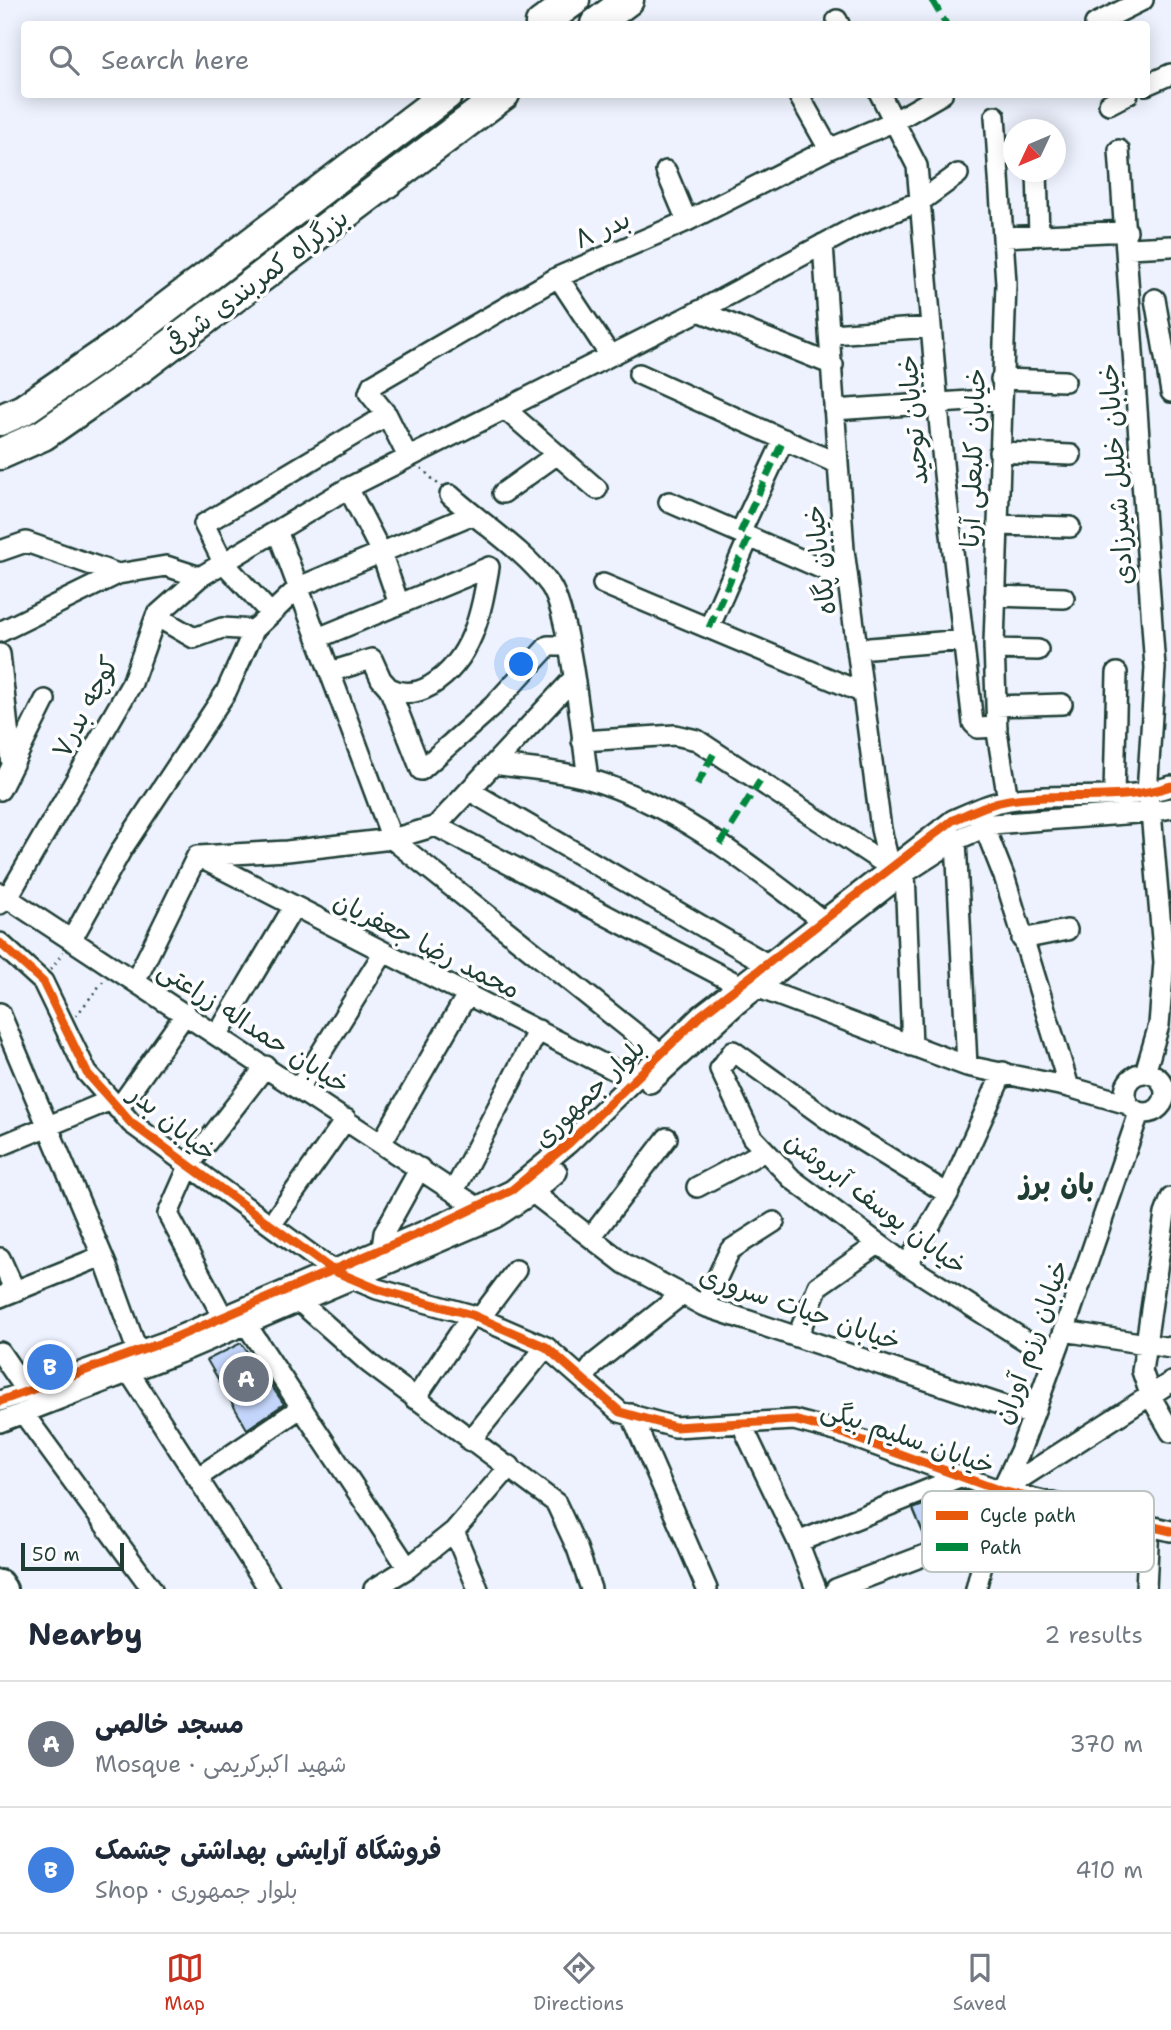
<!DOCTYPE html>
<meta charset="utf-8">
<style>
body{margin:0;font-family:"Shantell Sans","Playpen Sans Arabic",sans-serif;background:#f6f6f7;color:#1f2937}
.compass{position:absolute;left:1003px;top:119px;width:63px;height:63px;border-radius:50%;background:#fff;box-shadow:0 4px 18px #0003;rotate:226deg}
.scale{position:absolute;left:21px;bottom:18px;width:103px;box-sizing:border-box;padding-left:7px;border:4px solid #1f3d34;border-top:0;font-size:19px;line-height:24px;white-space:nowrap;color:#1f3d34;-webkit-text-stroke:5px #fff;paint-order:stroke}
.you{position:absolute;left:522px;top:665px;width:24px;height:24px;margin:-18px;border:5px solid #fff;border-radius:50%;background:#1a73e8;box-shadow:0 0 0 10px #1a73e833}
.badge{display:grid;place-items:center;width:46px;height:46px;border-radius:50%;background:#c8321e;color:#fff;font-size:23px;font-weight:700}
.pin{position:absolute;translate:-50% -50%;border:4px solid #fff;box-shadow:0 2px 7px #0006}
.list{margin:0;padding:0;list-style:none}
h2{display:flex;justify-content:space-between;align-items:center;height:91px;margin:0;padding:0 28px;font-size:30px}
h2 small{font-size:23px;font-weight:400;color:#747a83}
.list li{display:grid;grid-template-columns:46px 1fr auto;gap:21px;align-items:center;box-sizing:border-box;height:126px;padding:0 28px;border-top:2px solid #e0e1e3}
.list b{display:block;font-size:26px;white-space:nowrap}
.list p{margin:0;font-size:23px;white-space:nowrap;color:#747a83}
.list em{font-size:23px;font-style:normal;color:#747a83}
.icon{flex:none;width:38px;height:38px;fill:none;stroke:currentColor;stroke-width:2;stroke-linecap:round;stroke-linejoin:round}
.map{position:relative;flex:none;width:1171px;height:1589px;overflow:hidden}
.search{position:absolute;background:#fff;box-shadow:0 4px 18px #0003;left:21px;right:21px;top:21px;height:77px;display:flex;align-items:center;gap:18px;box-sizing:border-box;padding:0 24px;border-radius:7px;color:#747a83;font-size:26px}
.sheet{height:343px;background:#fff}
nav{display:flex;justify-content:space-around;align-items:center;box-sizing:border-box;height:98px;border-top:2px solid #e0e1e3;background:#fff;font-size:19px;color:#747a83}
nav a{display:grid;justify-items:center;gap:4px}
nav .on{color:#c8321e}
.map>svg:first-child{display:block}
</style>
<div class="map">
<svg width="1171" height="1589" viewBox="0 0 1171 1589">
<rect width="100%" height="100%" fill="#edf2fe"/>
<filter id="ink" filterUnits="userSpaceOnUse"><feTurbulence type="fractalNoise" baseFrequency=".0143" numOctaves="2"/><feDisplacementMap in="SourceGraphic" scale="14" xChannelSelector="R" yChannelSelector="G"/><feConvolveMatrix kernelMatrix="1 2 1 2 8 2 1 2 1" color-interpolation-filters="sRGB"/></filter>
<g filter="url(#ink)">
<!-- building -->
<path fill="#c3d5fb" stroke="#1f3d34" stroke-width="2" d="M241 1343 284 1404 247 1429 207 1360Z
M961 1490 976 1495 967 1512 952 1526 926 1540 913 1509Z"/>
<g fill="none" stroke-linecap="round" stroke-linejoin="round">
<!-- minor casing -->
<g stroke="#1f3d34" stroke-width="24">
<path id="minor" d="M837 20 839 24
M1095 24 1143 0
M1146 85 1171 74
M798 94 829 149
M880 94 917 166 944 474 973 723 978 728 997 727
M1109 104 1128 94
M995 116 1006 283 994 644 997 732 1008 800
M1119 150 1155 668 1147 794 1151 812 1164 962 1159 1025 1145 1073
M666 171 687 221
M1037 172 1039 235
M1005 237 1127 231
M823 244 844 550 881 829 890 867
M1128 248 1171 246
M558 277 609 354
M1155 299 1171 392
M699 311 833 365
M831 334 931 327
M639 374 836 463
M1001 379 1065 381
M505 409 597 489
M834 410 1000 399
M999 452 1071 455
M408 457 387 415 369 393 372 385 558 277 687 221 829 149 895 121 942 94
M348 488 381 552 399 604
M503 493 556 455
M450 495C482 524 523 549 550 585 570 613 582 738 588 779
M669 502 848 580
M998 525 1070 527
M278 533 392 839 671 1062
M740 533 784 439
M0 551 26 542 118 574
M603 584 861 692
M995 596 1064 598
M271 614 223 562 204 524 387 415
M156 616 194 638 222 628 254 630
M709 628 749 537
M0 632 118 574 166 566 200 577
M318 638 489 567
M858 649 964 640
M994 649 1038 650
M0 654 12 765
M330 672 372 659 381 679 389 688 421 770 493 706 548 646H568
M389 688C403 695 416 694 430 686 473 660 481 613 489 567
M996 706 1062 704
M582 741 675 735 697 740 890 867
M494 764C525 769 559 770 589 779 678 806 749 864 822 920
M0 790 45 700
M470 791 767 964
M1114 794 1117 673
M980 816 1005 879 1069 1087
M436 826 739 985
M956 840 967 1066
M197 856 634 1080
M199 856 287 851 392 839 436 826 573 679
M905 873 912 1046
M0 893 477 1207
M0 904 8 897 132 683 156 616 200 577 348 488 699 311 857 226 921 201 958 174
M72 939 122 849 226 692 254 630 299 587 471 515
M1022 939 1067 930
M0 943 43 982 87 1073 131 1123 332 1270 377 1289 472 1315 546 1347 620 1412 675 1427 794 1420 839 1432 1001 1491 1171 1531
M136 980 197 856
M759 988 967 1066 1069 1087 1128 1104
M0 1013 107 1267 137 1350
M218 1034 293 908
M1125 1093a20 20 0 1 1 40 0a20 20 0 1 1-40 0Z
M650 1083 737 1004 905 873 956 840 992 824 1151 812 1171 808
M299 1088 384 952
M118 1109 186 1013
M382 1142 468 993
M0 1146 111 1100
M697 1187 763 1152
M454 1191 538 1030
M533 1193 625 1264 704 1306 1032 1415
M948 1194 833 1123 733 1051 720 1069 752 1137 792 1179 907 1265 1054 1359
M1171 1198 1165 1214 1142 1371 1151 1397 1171 1432
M271 1225 346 1119
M591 1237 667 1138
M382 1248 384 1233 420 1168
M0 1258 15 1291
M907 1265 948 1194 1003 1072
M0 1297 102 1256
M300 1302 370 1364 556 1503 577 1548 591 1589
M704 1306 730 1250 774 1222
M223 1317 168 1214 190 1164 266 1066
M480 1318 516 1270
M246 1324 408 1568
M1064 1331 1171 1348
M798 1335 818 1286 878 1244
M0 1352 26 1390
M129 1372 269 1589
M583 1379 595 1363 681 1295
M415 1399 472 1315
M0 1401 167 1341 443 1223 512 1190 569 1143 701 1015 953 820C972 812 989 803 1009 800 1062 792 1121 803 1171 786
M23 1413 152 1589
M631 1414 707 1589
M0 1422 179 1353 495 1218 533 1193 557 1172
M742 1425 798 1542 816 1589
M470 1441 546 1347
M197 1478 302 1407
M454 1531 478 1589
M798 1542 962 1476
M374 1589 408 1568 454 1531 510 1466
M836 1589 965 1540 979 1525 1001 1491 1171 1382
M976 1589 1001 1491 1020 1451 1064 1331 1139 1113
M1146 1589 1149 1525"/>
</g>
<!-- major casing -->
<g stroke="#1f3d34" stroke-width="30">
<path id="major" d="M0 1583 4 1589"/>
</g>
<!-- highway casing -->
<g stroke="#1f3d34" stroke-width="35">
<path id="highway" d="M541 24 574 0
M596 24 628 0
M0 420 23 410 119 344 447 94
M0 454 43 435 140 368 504 94"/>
</g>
<!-- path -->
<path stroke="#1f3d34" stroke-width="2.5" stroke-dasharray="2 5" stroke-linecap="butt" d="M421 468 439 485
M51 970 63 952
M76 1016 104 980"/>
<!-- minor -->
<use href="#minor" stroke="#fff" stroke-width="19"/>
<!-- major -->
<use href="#major" stroke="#fff" stroke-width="24"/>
<!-- highway -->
<use href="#highway" stroke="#fff" stroke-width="30"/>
<!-- quiet -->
<path stroke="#00873e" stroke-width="7" stroke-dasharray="14 7" stroke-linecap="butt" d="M932 0 946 24
M740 533 784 439
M709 628 749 537
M697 785 715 751
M720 844 760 781"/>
<!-- cycleway casing -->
<g stroke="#fff" stroke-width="13">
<path id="cycleway" d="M0 943 43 982 87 1073 131 1123 332 1270 377 1289 472 1315 546 1347 620 1412 675 1427 794 1420 839 1432 1001 1491 1171 1531
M0 1401 167 1341 443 1223 512 1190 569 1143 701 1015 953 820C972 812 989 803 1009 800 1062 792 1121 803 1171 786"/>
</g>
<!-- cycleway -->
<use href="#cycleway" stroke="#e8590c" stroke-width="9"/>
</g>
</g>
<g text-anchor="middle" stroke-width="7" stroke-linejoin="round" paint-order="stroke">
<!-- street labels -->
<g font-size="26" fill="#1f3d34" stroke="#fff">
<text transform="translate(602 229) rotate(-24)" y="9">بدر ۸</text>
<text transform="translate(256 281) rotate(-37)" y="9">بزرگراه کمربندی شرقی</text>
<text transform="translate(913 420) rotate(-95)" y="9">خیابان توحید</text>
<text transform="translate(973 458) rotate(-88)" y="9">خیابان کلبعلی آرتا</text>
<text transform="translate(1116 474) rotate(-94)" y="9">خیابان خلیل شیرزادی</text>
<text transform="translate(820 560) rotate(-97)" y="9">خیابان پگاه</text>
<text transform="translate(85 707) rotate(-62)" y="9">کوچه بدر۷</text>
<text transform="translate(427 945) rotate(27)" y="9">محمد رضا جعفریان</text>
<text transform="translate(254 1027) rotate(33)" y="9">خیابان حمداله زراعتی</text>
<text transform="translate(589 1093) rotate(-44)" y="9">بلوار جمهوری</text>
<text transform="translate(173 1123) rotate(39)" y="9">خیابان بدر</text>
<text transform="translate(876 1203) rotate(37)" y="9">خیابان یوسف آبروشن</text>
<text transform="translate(800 1308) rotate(19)" y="9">خیابان حیات سروری</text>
<text transform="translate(1031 1342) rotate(-70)" y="9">خیابان رزم آوران</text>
<text transform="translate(908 1437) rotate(19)" y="9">خیابان سلیم بیگی</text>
</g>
<!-- neighbourhood labels -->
<g font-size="28" font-weight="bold" fill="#1f3d34" stroke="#fff">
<text x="1057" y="1194">بان برز</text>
</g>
</g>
<!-- legend -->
<rect x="922" y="1491" width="232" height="81" rx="10" fill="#fff" stroke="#bcc5c2" stroke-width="2"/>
<rect x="936" y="1511" width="32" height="9" fill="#e8590c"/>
<rect x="936" y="1543" width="32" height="8" fill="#00873e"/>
<g font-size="19" fill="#1f3d34">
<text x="980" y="1522">Cycle path</text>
<text x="980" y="1554">Path</text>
</g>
</svg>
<svg class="compass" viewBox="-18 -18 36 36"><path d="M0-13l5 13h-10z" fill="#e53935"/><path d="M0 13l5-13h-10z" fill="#747a83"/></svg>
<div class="scale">50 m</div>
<div class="you"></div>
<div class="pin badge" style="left:246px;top:1379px;background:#6b7280">A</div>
<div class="pin badge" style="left:50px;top:1367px;background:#3f7fe0">B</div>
<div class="search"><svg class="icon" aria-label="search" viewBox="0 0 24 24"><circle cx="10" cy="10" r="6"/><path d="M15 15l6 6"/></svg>Search here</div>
</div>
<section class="sheet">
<h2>Nearby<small>2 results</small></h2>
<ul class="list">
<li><span class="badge" style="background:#6b7280">A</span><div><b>مسجد خالصی</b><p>Mosque · شهید اکبرکریمی</p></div><em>370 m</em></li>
<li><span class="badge" style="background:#3f7fe0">B</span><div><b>فروشگاه آرایشی بهداشتی چشمک</b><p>Shop · بلوار جمهوری</p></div><em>410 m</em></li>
</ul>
</section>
<nav>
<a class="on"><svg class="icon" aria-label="map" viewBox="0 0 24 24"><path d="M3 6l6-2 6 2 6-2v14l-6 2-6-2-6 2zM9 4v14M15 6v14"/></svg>Map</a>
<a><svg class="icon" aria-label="directions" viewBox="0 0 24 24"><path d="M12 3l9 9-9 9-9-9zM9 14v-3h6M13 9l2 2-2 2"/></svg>Directions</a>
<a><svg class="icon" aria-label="saved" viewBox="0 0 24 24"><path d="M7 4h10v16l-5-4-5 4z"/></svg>Saved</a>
</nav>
